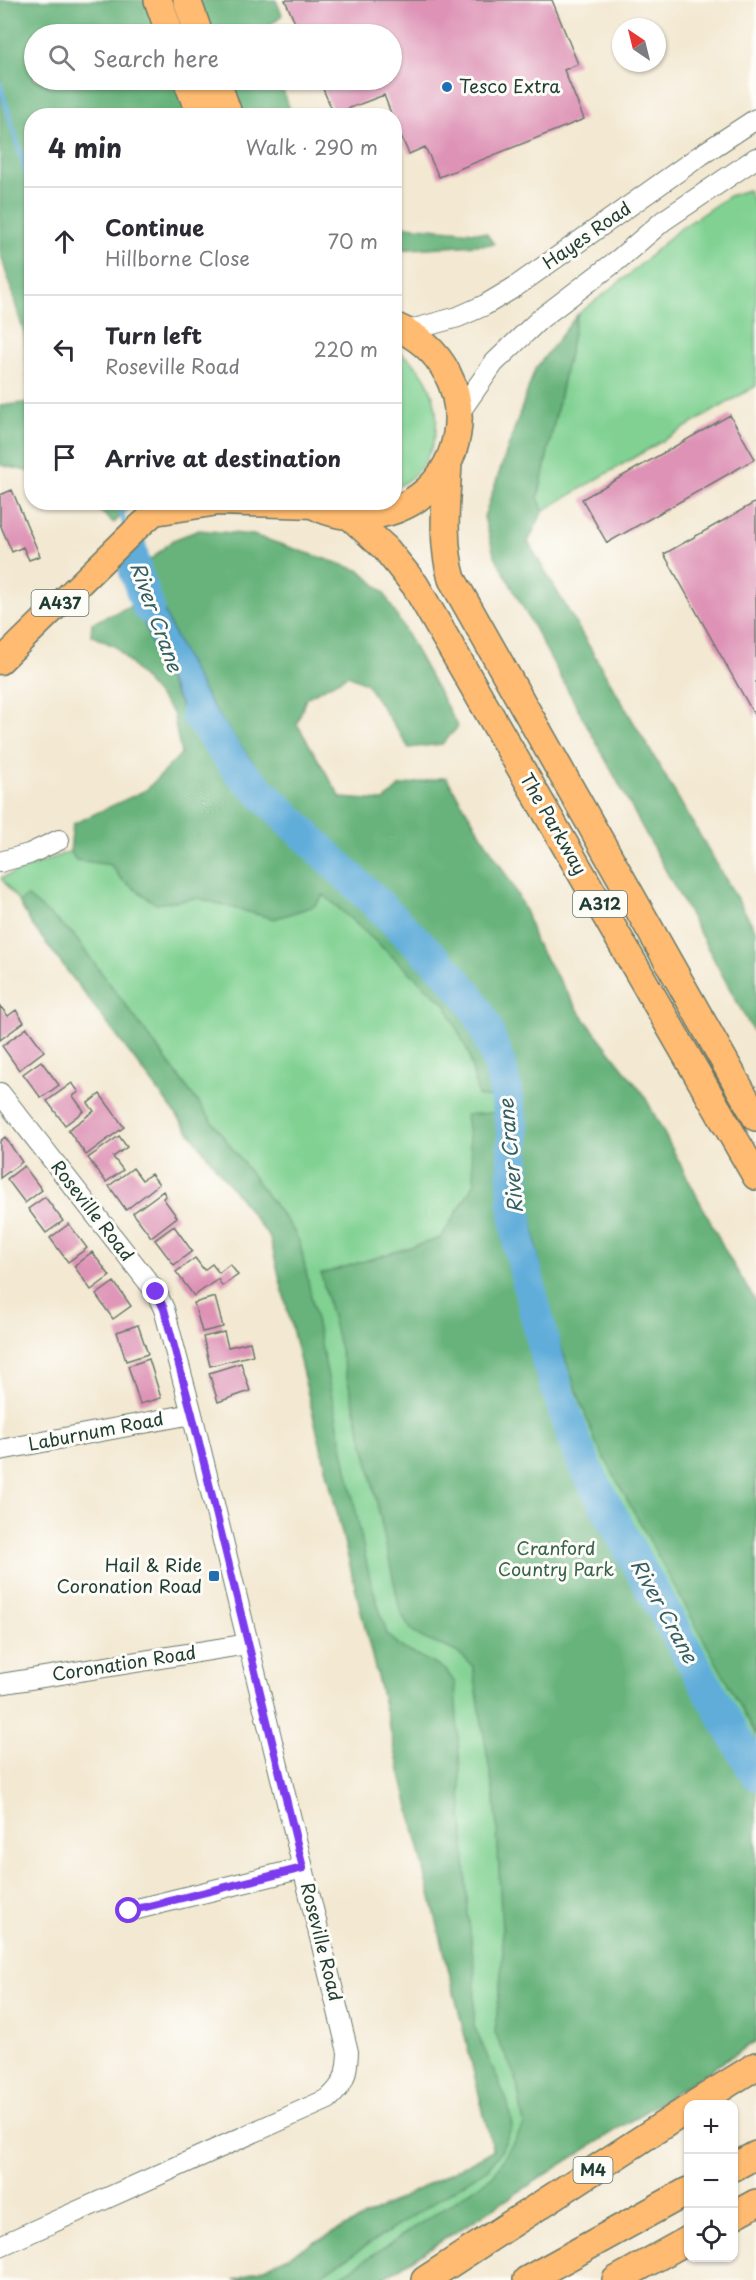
<!DOCTYPE html>
<meta charset="utf-8">
<style>
body{margin:0;font-family:"Playpen Sans",sans-serif;background:#f7f7f7;color:#2b2b33}
.controls{position:absolute;right:18px;bottom:18px;display:grid;overflow:hidden;border-radius:12px;box-shadow:0 2px 4px #0004}
.controls button{width:54px;height:54px;display:grid;place-items:center;padding:0;border:0;border-bottom:2px solid #e1e1e2;background:#fff;color:#2b2b33;font:30px sans-serif}
.compass{position:absolute;left:612px;top:18px;width:54px;height:54px;border-radius:50%;background:#fff;box-shadow:0 2px 4px #0004;rotate:325deg}
.stop{position:absolute;width:18px;height:18px;margin:-14px;border:4px solid #7c3aed;border-radius:50%;background:#fff}
.stop.end{background:#7c3aed;border-color:#fff;box-shadow:0 2px 6px #0008}
.list{margin:0;padding:0;list-style:none}
h2{display:flex;justify-content:space-between;align-items:center;height:78px;margin:0;padding:0 24px;font-size:26px}
h2 small{font-size:20px;font-weight:400;color:#7c7c81}
.list li{display:grid;grid-template-columns:39px 1fr auto;gap:18px;align-items:center;box-sizing:border-box;height:108px;padding:0 24px;border-top:2px solid #e1e1e2}
.list b{display:block;font-size:22px;white-space:nowrap}
.list p{margin:0;font-size:20px;white-space:nowrap;color:#7c7c81}
.list em{font-size:20px;font-style:normal;color:#7c7c81}
.icon{flex:none;width:33px;height:33px;fill:none;stroke:currentColor;stroke-width:2;stroke-linecap:round;stroke-linejoin:round}
.map{position:relative;flex:none;width:756px;height:2280px;overflow:hidden}
.search{position:absolute;background:#fff;box-shadow:0 2px 4px #0004;left:24px;top:24px;width:378px;height:66px;display:flex;align-items:center;gap:15px;box-sizing:border-box;padding:0 21px;border-radius:33px;color:#7c7c81;font-size:22px}
.panel{position:absolute;background:#fff;box-shadow:0 2px 4px #0004;left:24px;top:108px;width:378px;height:402px;border-radius:24px}
.map>svg:first-child{display:block}
</style>
<div class="map">
<svg width="756" height="2280" viewBox="0 0 756 2280">
<rect width="100%" height="100%" fill="#fdfcf7"/>
<filter id="ink" filterUnits="userSpaceOnUse"><feTurbulence type="fractalNoise" baseFrequency=".0167" numOctaves="2"/><feDisplacementMap in="SourceGraphic" scale="12" xChannelSelector="R" yChannelSelector="G"/><feConvolveMatrix kernelMatrix="1 2 1 2 8 2 1 2 1" color-interpolation-filters="sRGB"/></filter>
<filter id="wash" filterUnits="userSpaceOnUse"><feTurbulence type="fractalNoise" baseFrequency=".008" numOctaves="4" result="noise"/><feDisplacementMap in="SourceGraphic" scale="24" xChannelSelector="R" yChannelSelector="G"/><feGaussianBlur stdDeviation="1.35" result="paint"/><feColorMatrix in="noise" values="0 0 0 0 0 0 0 0 0 0 0 0 0 0 0 0 0 1.4 0 .05"/><feComposite in="paint" operator="in"/></filter>
<g filter="url(#wash)">
<rect width="100%" height="100%" fill="#f3e8d1"/>
<!-- green -->
<path fill="#80d192" stroke="#508763" stroke-width="1.5" d="M748 190 756 209V386L543 511 538 498 577 315 631 273 677 231 729 196Z
M395 351C407 355 418 367 425 378 448 417 436 468 395 488Z
M243 785 462 998C484 1040 494 1077 503 1124L534 1117 756 1454V2041L380 2280H235L265 2268 493 2151 270 1238 31 923 19 902 1 878Z"/>
<!-- forest -->
<path fill="#68b37c" stroke="#447858" stroke-width="1.5" d="M0 0H276L282 15 262 32 263 34H34V80H279L292 115 32 116 31 472 0 465V406L31 402 24 333 0 252Z
M395 225 486 233 494 244 395 250Z
M577 315 538 498 543 511 528 542 756 931V1037L494 554 484 517 535 369Z
M90 503H134L114 523Z
M199 530 253 535 361 571 384 593 458 727 442 744 409 748 366 683 348 675 306 698 297 724 341 798 384 801 400 786 446 777 513 886 527 915 535 942 580 1013 644 1095 731 1261 756 1302V1735L595 1441 548 1311 528 1195 521 1093 493 1016 461 968 259 770 215 712 193 674 176 639 150 579 147 563 173 540Z
M137 603C150 639 163 675 183 709 200 736 222 761 243 785L462 998C479 1030 491 1063 498 1099L478 1096 469 1054 445 1004 324 895 314 906 274 919 197 898 156 904 121 879 111 865 76 860 70 852 73 824 146 790 181 754 173 713 116 647 91 635 92 623Z
M27 896 72 933 293 1230 300 1243 370 1579 387 1634 404 1649 445 1669 455 1683 468 1913 475 1974 474 2026 508 2103 512 2127 501 2151 488 2168 313 2280H235L265 2268 493 2151 270 1238 31 923 19 902Z
M501 1112 503 1124 506 1203 520 1288 541 1366 584 1479 756 1787V2041L380 2280H334L493 2176 524 2125 516 2078 495 2033 503 1953 496 1810 473 1667C447 1634 417 1654 400 1610L368 1461 321 1274 441 1238 475 1183 466 1115Z"/>
<!-- water -->
<path fill="#60adda" stroke="#407587" stroke-width="1.5" d="M142 557C167 621 194 685 236 740L217 756 183 709 154 652 126 572Z"/>
<g fill="none" stroke-linecap="round" stroke-linejoin="round">
<!-- stream -->
<path stroke="#60adda" stroke-width="5" d="M0 84 32 193
M119 502 126 530"/>
<!-- river -->
<path stroke="#60adda" stroke-width="33" d="M129 543 136 573 148 607
M197 714 240 772 447 971 469 997 483 1021 501 1069 513 1131 514 1200 520 1249 548 1362 576 1445 590 1476 637 1563 756 1774"/>
</g>
<g id="blocks">
<!-- building -->
<path fill="#de93b6" d="M285 0H552L578 64 564 70 584 119 439 177 425 147 409 154 394 120V116H392L384 95 334 114 319 80H392V34H300Z
M730 415 755 459 607 543 582 499Z
M12 490 40 556 29 560 23 547 12 552 0 524V495Z
M756 502V718L664 554Z
M0 1006 8 1016 16 1010 24 1022 0 1040Z
M27 1028 44 1051 19 1070 2 1046Z
M41 1061 59 1085 41 1098 23 1074Z
M72 1083 79 1092 73 1096 84 1111 65 1125 47 1101Z
M100 1094 124 1127 86 1155 68 1130 94 1111 88 1103Z
M119 1136 127 1147 113 1157 123 1170 106 1182 88 1158Z
M5 1137 22 1162 0 1178V1141Z
M24 1166 42 1190 25 1203 7 1179Z
M133 1168 142 1180 151 1174 159 1184 126 1210 109 1186Z
M163 1191 166 1196 163 1198 177 1217 151 1237 133 1213Z
M45 1197 63 1221 46 1233 28 1209Z
M69 1224 87 1248 68 1262 50 1238Z
M174 1226 192 1251 174 1265 155 1240Z
M92 1252 110 1276 91 1290 74 1266Z
M195 1258 204 1270 212 1264 219 1273 230 1264 238 1275 222 1286 218 1279 194 1296 176 1272Z
M114 1282 131 1306 113 1319 96 1295Z
M215 1297 223 1327 202 1332 194 1303Z
M138 1325 148 1354 126 1361 117 1332Z
M224 1332 228 1347 250 1342 253 1355 210 1366 203 1337Z
M149 1359 161 1398 140 1404 128 1366Z
M241 1363 250 1391 218 1402 209 1373Z"/>
</g>
</g>
<g filter="url(#ink)">
<use href="#blocks" fill-opacity="0" stroke="#69796b" stroke-width="1.5"/>
<g fill="none" stroke-linecap="round" stroke-linejoin="round">
<!-- minor casing -->
<g stroke="#69796b" stroke-width="22">
<path id="minor" d="M407 331 458 317 485 305 515 287 701 155 756 119
M459 413 494 363 540 319 619 259 663 221 756 158
M0 862 29 854 59 840
M0 1093 156 1292 164 1309 192 1414 348 2052C347 2074 345 2084 328 2099L0 2246
M0 1450 192 1414
M0 1684 248 1644
M129 1911 303 1868"/>
</g>
<!-- major casing -->
<g stroke="#69796b" stroke-width="27">
<path id="major" d="M155 513 218 503 315 506
M0 662 135 530 167 502"/>
</g>
<!-- highway casing -->
<g stroke="#69796b" stroke-width="30">
<path id="highway" d="M158 0 170 34
M187 0 199 34
M187 80 201 116
M216 80 229 116
M448 464C446 503 441 541 452 579L756 1117
M309 502C323 512 346 517 362 516 471 511 495 368 394 326
M351 517 386 549 415 585 756 1176
M695 2104 756 2066
M734 2167 756 2155
M734 2215 756 2203
M425 2280 688 2109
M527 2280 688 2191
M616 2280 688 2240"/>
</g>
<!-- minor -->
<use href="#minor" stroke="#fff" stroke-width="20"/>
<!-- major -->
<use href="#major" stroke="#febb71" stroke-width="24"/>
<!-- highway -->
<use href="#highway" stroke="#febb71" stroke-width="27"/>
</g>
</g>
<g fill="none" stroke-linecap="round" stroke-linejoin="round" filter="url(#ink)">
<!-- route -->
<path stroke="#7c3aed" stroke-width="8" d="M129 1911 303 1868 192 1414 164 1309 156 1292"/>
</g>
<!-- markers -->
<g fill="#1f6fb2" stroke="#fdfcf7" stroke-width="2">
<circle cx="447" cy="87" r="6"/>
<rect x="208" y="1570" width="12" height="12" rx="3"/>
</g>
<g text-anchor="middle" stroke-width="6" stroke-linejoin="round" paint-order="stroke">
<!-- shield labels -->
<g fill="#fdfcf7" stroke="#62766e" stroke-width="1.5">
<rect x="31.5" y="590" width="57" height="26" rx="4.5"/>
<rect x="573" y="891" width="54" height="26" rx="4.5"/>
<rect x="573.5" y="2157" width="39" height="26" rx="4.5"/>
</g>
<g font-size="16" font-weight="bold" fill="#1f3d34">
<text x="60" y="609">A437</text>
<text x="600" y="910">A312</text>
<text x="593" y="2176">M4</text>
</g>
<!-- poi labels -->
<g font-size="18" fill="#1f3d34" stroke="#fdfcf7" text-anchor="start">
<text x="459" y="93">Tesco Extra</text>
<text x="202" y="1572" text-anchor="end">Hail &amp; Ride<tspan x="202" dy="21">Coronation Road</tspan></text>
</g>
<!-- street labels -->
<g font-size="18" fill="#1f3d34" stroke="#fdfcf7">
<text transform="translate(587 236) rotate(-35)" y="6">Hayes Road</text>
<text transform="translate(553 824) rotate(60)" y="6">The Parkway</text>
<text transform="translate(92 1211) rotate(52)" y="6">Roseville Road</text>
<text transform="translate(96 1432) rotate(-11)" y="6">Laburnum Road</text>
<text transform="translate(124 1664) rotate(-9)" y="6">Coronation Road</text>
<text transform="translate(321 1942) rotate(76)" y="6">Roseville Road</text>
</g>
<!-- park labels -->
<g font-size="18" fill="#37624c" stroke="#fdfcf7">
<text x="556" y="1555">Cranford<tspan x="556" dy="21">Country Park</tspan></text>
</g>
<!-- water labels -->
<g font-size="20" font-style="italic" fill="#325f66" stroke="#fdfcf7">
<text transform="translate(156 617) rotate(70)" y="7">River Crane</text>
<text transform="translate(511 1156) rotate(-95)" y="7">River Crane</text>
<text transform="translate(664 1611) rotate(61)" y="7">River Crane</text>
</g>
</g>
</svg>
<div class="controls">
<button>+</button>
<button>−</button>
<button><svg class="icon" aria-label="locate" viewBox="0 0 24 24"><circle cx="12" cy="12" r="6"/><path d="M12 2v4M12 18v4M2 12h4M18 12h4"/></svg></button>
</div>
<svg class="compass" viewBox="-18 -18 36 36"><path d="M0-13l5 13h-10z" fill="#e53935"/><path d="M0 13l5-13h-10z" fill="#7c7c81"/></svg>
<div class="stop" style="left:129px;top:1911px"></div>
<div class="stop end" style="left:156px;top:1292px"></div>
<div class="search"><svg class="icon" aria-label="search" viewBox="0 0 24 24"><circle cx="10" cy="10" r="6"/><path d="M15 15l6 6"/></svg>Search here</div>
<section class="panel">
<h2>4 min<small>Walk · 290 m</small></h2>
<ul class="list">
<li><svg class="icon" aria-label="ahead" viewBox="0 0 24 24"><path d="M12 20V5M6 11l6-6 6 6"/></svg><div><b>Continue</b><p>Hillborne Close</p></div><em>70 m</em></li>
<li><svg class="icon" aria-label="left" viewBox="0 0 24 24"><path d="M17 20v-9H6M10 6l-5 5 5 5"/></svg><div><b>Turn left</b><p>Roseville Road</p></div><em>220 m</em></li>
<li><svg class="icon" aria-label="arrive" viewBox="0 0 24 24"><path d="M6 21V4h12l-3 4 3 4H6"/></svg><div><b>Arrive at destination</b></div></li>
</ul>
</section>
</div>
